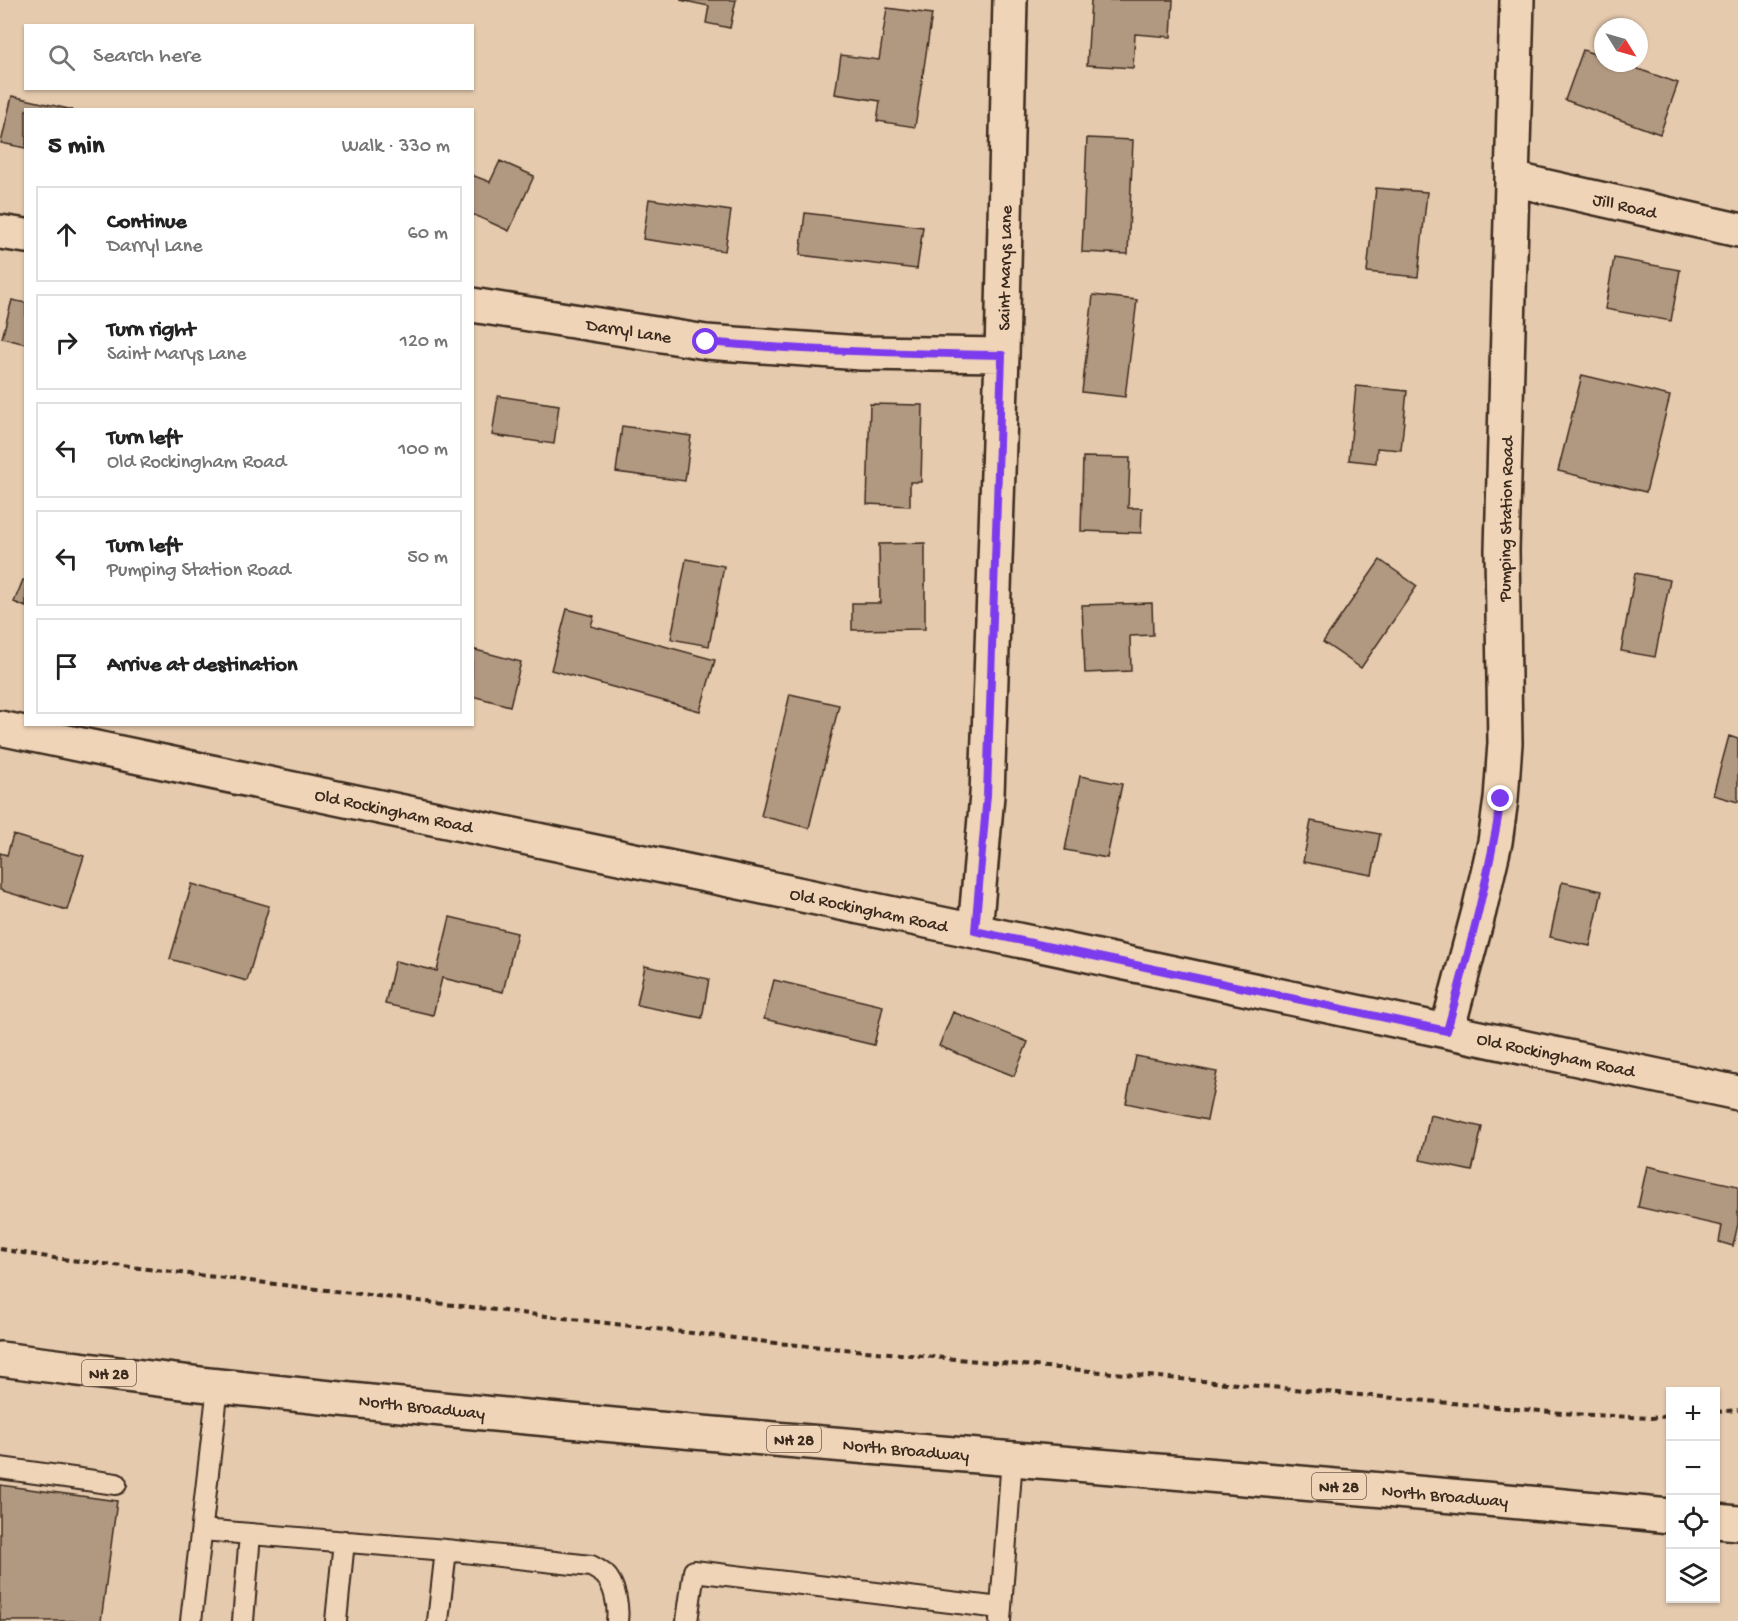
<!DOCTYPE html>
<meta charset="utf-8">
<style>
body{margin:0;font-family:"Gochi Hand",sans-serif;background:#f2f2f2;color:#222}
.controls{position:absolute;right:18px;bottom:18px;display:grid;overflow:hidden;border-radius:0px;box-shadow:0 2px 4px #0004}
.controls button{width:54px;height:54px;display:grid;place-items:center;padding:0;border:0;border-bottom:2px solid #e0e0e0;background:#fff;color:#222;font:30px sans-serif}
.compass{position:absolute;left:1594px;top:18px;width:54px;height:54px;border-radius:50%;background:#fff;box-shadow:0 2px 4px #0004;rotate:127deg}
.stop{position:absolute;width:18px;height:18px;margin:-14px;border:4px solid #7c3aed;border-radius:50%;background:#fff}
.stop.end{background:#7c3aed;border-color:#fff;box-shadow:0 2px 6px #0008}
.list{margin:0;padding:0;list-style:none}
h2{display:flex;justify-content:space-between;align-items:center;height:78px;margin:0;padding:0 24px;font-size:26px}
h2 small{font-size:20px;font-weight:400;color:#767676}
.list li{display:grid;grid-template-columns:39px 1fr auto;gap:18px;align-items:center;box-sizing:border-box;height:96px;margin:0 12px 12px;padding:0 12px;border:2px solid #e0e0e0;border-radius:0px}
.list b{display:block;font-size:22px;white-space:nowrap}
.list p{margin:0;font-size:20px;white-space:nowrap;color:#767676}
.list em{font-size:20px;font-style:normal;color:#767676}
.icon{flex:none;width:33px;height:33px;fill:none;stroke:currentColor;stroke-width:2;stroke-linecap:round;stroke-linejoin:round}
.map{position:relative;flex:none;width:1738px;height:1621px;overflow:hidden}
.search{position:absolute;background:#fff;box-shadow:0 2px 4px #0004;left:24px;top:24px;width:450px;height:66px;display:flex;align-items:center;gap:15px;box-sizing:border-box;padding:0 21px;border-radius:0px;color:#767676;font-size:22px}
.panel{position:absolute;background:#fff;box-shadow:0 2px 4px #0004;left:24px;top:108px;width:450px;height:618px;border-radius:0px}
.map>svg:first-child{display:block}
</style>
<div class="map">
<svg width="1738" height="1621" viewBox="0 0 1738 1621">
<rect width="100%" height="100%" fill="#e5caae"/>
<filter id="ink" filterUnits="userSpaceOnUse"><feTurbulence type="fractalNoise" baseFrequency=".0167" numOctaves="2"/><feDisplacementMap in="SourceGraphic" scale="12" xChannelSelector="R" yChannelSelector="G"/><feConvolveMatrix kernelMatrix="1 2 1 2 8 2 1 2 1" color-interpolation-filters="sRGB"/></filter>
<g filter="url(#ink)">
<!-- building -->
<path fill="#b19880" stroke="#3b2a1e" stroke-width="1.5" d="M680 0H736L730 28 706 23 709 6Z
M1091 0H1173L1171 37 1135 34 1133 68 1087 65Z
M887 8 932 14 915 127 877 121 880 101 835 94 841 55 879 60Z
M1583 50 1603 57V63H1621L1678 83 1660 134 1565 100Z
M12 96 73 110H26V148L1 143Z
M1087 138 1133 140 1128 254 1082 252Z
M500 161 534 176 509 231 472 214V175L490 182Z
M1376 188 1427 192 1418 277 1367 272Z
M649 199 731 211 725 251 643 239Z
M805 213 923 227 917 269 800 255Z
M1614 258 1680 270 1671 321 1605 309Z
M1093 295 1137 300 1125 397 1082 392Z
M12 300 26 303V344L2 338Z
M1582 375 1670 396 1646 492 1558 471Z
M1356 386 1407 391 1401 450 1377 448 1376 463 1349 460Z
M498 396 559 405 554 444 492 435Z
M870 404 923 405 921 482H910V506L867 504Z
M622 426 691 436 685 481 616 472Z
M1083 457 1130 458 1128 508H1142L1141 533 1081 531Z
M925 543V629L852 630V603H880L879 544Z
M686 559 724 566 709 646 671 639Z
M1380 560 1417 586 1361 668 1323 642Z
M1635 573 1670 580 1655 657 1621 651Z
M23 580 26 581V607L14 602Z
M1152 603 1153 635 1130 636 1131 671 1085 673 1082 605Z
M567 609 594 616 591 626 715 660 700 711 551 670Z
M472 649 521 662 510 706 472 696Z
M790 694 839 705 809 828 761 816Z
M1729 736 1738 739V802L1713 795Z
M1080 776 1122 784 1107 858 1065 850Z
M1311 821 1380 834 1372 875 1303 862Z
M13 835 84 856 67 910 0 890V853L7 855Z
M1562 882 1602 891 1590 946 1550 937Z
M192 884 269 906 247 981 170 959Z
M450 917 517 933 503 992 442 978 433 1015 385 1004 395 961 437 971Z
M645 966 709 979 702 1018 637 1005Z
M774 980 883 1006 874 1045 764 1019Z
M953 1012 1028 1042 1014 1076 939 1046Z
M1136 1056 1217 1072 1207 1120 1126 1103Z
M1430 1115 1482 1127 1472 1171 1420 1160Z
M1647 1166 1738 1186V1224L1733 1246 1719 1242 1722 1226 1638 1207Z
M0 1485 117 1501 101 1621H0Z"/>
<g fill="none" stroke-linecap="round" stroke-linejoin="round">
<!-- lane casing -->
<g stroke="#3b2a1e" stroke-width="24">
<path id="lane" d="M0 1468 116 1484
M202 1530 446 1550 591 1566C595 1568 600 1571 604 1574 615 1584 619 1607 617 1621
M191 1621 218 1386
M243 1621 250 1534
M336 1621 344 1541
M438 1621 446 1550
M687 1621 694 1571 1000 1608
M1000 1621 1012 1458"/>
</g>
<!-- street casing -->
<g stroke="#3b2a1e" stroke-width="38">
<path id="street" d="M1512 179 1738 230
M0 232 26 236
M472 305 706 342 861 353 1002 355
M0 728 975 931 1738 1093
M975 931 987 795 1002 355 1010 0
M1447 1031 1479 911 1495 842 1501 799 1505 743 1502 550 1517 0"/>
</g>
<!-- primary casing -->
<g stroke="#3b2a1e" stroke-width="38">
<path id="primary" d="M0 1359C73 1368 145 1378 218 1386 701 1439 1187 1469 1670 1516
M1716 1521 1738 1523"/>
</g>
<!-- path -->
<path stroke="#3b2a1e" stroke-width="4" stroke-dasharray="6 4.5" stroke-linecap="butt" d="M0 1249 54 1258 776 1343 1574 1414 1651 1418 1670 1416
M1716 1412 1738 1410"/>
<!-- lane -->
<use href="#lane" stroke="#f0d4b7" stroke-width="20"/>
<!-- street -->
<use href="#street" stroke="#f0d4b7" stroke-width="33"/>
<!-- primary -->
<use href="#primary" stroke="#f0d4b7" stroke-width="33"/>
</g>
</g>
<g fill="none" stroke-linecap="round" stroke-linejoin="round" filter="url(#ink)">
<!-- route -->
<path stroke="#7c3aed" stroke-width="8" d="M706 342C805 351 903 353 1002 355L987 795 975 931 1447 1031C1468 954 1489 878 1501 799"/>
</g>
<g text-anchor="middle" stroke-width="4.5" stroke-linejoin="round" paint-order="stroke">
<!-- shield labels -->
<g fill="#f0d4b7" stroke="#715d4c" stroke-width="1.5">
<rect x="82" y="1360" width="54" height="26" rx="4.5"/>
<rect x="767" y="1426" width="54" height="26" rx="4.5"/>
<rect x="1312" y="1473" width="54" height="26" rx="4.5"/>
</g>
<g font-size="16" font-weight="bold" fill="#3b2a1e">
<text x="109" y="1379">NH 28</text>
<text x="794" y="1445">NH 28</text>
<text x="1339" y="1492">NH 28</text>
</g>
<!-- street labels -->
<g font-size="18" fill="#3b2a1e" stroke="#f0d4b7">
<text transform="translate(1625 205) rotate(13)" y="6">Jill Road</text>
<text transform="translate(1004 268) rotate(-89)" y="6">Saint Marys Lane</text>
<text transform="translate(629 330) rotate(9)" y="6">Darryl Lane</text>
<text transform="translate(1505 519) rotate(-89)" y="6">Pumping Station Road</text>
<text transform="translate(394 810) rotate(12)" y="6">Old Rockingham Road</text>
<text transform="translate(869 909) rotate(12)" y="6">Old Rockingham Road</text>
<text transform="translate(1556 1054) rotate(12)" y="6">Old Rockingham Road</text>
<text transform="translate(422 1406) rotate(6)" y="6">North Broadway</text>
<text transform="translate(906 1449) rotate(5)" y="6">North Broadway</text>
<text transform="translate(1445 1495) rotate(5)" y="6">North Broadway</text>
</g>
</g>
</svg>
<div class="controls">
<button>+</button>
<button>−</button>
<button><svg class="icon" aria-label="locate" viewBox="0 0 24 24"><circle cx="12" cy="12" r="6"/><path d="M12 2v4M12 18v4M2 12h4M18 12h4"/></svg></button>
<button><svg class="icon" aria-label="layers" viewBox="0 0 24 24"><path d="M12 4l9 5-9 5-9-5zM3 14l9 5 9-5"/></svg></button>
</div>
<svg class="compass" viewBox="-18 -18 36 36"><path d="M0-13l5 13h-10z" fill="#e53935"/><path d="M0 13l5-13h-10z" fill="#767676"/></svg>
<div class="stop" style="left:706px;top:342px"></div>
<div class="stop end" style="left:1501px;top:799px"></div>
<div class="search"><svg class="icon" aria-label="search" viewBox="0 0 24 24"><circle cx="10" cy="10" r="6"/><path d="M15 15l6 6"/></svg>Search here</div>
<section class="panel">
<h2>5 min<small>Walk · 330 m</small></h2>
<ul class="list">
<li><svg class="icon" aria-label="ahead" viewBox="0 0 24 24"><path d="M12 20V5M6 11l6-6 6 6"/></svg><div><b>Continue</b><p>Darryl Lane</p></div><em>60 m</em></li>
<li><svg class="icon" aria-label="right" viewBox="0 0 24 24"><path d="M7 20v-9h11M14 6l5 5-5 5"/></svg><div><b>Turn right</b><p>Saint Marys Lane</p></div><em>120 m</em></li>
<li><svg class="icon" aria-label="left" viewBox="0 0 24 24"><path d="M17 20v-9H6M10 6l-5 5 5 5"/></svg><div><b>Turn left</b><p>Old Rockingham Road</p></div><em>100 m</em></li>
<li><svg class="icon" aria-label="left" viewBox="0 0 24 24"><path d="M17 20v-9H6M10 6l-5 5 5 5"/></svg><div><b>Turn left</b><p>Pumping Station Road</p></div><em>50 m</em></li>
<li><svg class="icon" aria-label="arrive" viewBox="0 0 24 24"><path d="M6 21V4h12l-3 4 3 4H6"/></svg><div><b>Arrive at destination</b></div></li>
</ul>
</section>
</div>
